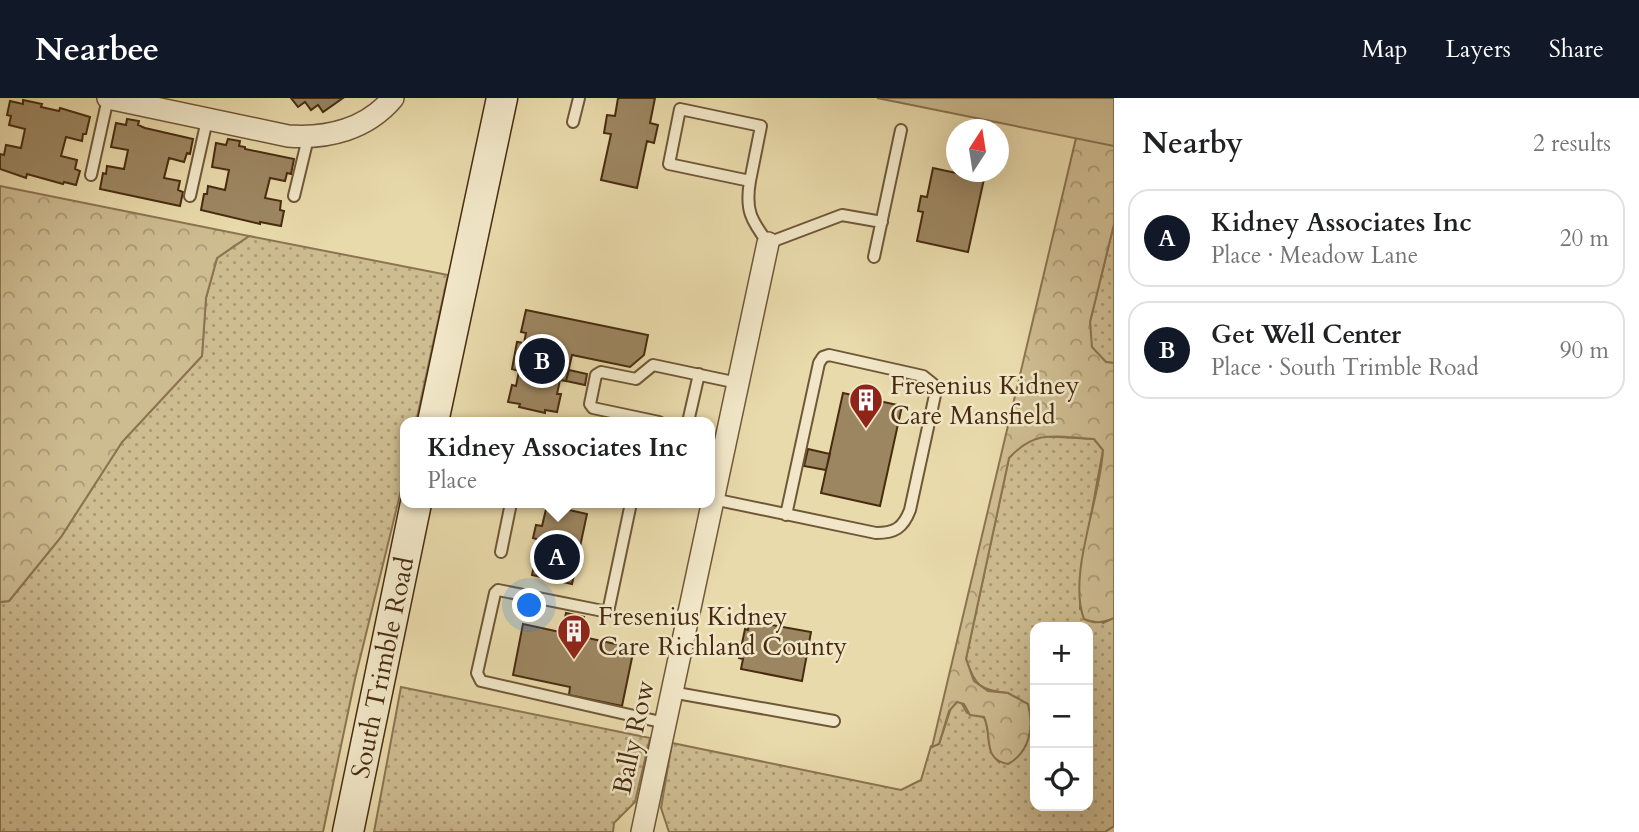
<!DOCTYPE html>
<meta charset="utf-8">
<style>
body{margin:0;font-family:Cardo,serif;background:#f2f2f2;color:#202124}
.controls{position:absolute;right:21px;bottom:21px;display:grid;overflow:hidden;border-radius:14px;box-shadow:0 7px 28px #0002}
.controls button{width:63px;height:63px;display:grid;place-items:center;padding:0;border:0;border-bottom:2px solid #e0e0e0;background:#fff;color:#202124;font:35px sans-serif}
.compass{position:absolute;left:946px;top:21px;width:63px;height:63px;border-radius:50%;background:#fff;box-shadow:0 7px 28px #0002;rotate:12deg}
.you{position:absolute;left:530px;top:508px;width:24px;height:24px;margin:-18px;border:5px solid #fff;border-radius:50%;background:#1a73e8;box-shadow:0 0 0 10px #1a73e833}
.badge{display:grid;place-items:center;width:46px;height:46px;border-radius:50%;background:#111827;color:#fff;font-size:23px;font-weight:700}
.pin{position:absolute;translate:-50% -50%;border:4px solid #fff;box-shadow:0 2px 7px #0006}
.popup{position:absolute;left:400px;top:319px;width:315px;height:91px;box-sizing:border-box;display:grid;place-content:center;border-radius:14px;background:#fff;filter:drop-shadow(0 2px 5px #0005);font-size:23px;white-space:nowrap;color:#757577}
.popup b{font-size:26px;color:#202124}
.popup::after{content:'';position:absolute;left:50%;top:100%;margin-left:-14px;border:14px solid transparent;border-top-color:#fff}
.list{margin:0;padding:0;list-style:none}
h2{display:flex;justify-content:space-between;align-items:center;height:91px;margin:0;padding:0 28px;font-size:30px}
h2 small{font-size:23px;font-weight:400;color:#757577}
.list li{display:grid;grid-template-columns:46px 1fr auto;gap:21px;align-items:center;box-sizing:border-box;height:98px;margin:0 14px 14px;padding:0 14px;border:2px solid #e0e0e0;border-radius:21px}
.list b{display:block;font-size:26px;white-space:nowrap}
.list p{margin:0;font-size:23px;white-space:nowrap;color:#757577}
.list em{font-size:23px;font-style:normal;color:#757577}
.icon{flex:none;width:38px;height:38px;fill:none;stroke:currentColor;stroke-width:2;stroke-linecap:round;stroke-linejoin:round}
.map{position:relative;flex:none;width:1114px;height:734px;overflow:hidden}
header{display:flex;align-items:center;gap:42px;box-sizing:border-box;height:98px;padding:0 35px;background:#111827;color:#fff}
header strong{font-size:33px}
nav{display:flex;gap:38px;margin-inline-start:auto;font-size:24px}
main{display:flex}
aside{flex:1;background:#fff}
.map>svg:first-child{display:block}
</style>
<header>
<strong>Nearbee</strong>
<nav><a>Map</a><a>Layers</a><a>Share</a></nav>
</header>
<main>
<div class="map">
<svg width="1114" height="734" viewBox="0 0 1114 734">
<defs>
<pattern id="grass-dots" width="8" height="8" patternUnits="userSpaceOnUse" patternTransform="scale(1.75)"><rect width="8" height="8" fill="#cebc91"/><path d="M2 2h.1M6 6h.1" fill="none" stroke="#a99975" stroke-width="1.8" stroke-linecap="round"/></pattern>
<pattern id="forest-crowns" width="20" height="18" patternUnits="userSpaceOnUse" patternTransform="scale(1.75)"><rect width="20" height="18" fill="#cebc91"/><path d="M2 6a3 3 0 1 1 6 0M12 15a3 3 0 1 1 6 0" fill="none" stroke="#a99975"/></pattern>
</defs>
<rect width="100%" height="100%" fill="#e9daab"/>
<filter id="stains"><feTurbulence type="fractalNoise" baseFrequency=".00286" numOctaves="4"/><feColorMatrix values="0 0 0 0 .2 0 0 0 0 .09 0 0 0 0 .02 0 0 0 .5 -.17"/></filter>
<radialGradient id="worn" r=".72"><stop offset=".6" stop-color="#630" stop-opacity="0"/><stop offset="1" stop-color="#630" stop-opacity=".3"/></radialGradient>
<!-- grass -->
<path fill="url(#grass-dots)" stroke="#8b7450" stroke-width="2" fill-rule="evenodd" d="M1114 126V265L1106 264 1091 249 1090 224Z
M249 138 448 177 416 324H405V376L355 581 323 734H0V504L9 503 61 439 122 344 202 258 206 200 217 160Z
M1039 338 1094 341 1103 352 1082 466 1080 511 1103 525 1114 520V728L1105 734H669L661 710 672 645 901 692 921 682 931 648 939 646 952 607 957 604H961L967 615 984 619C991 634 985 652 999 664L1008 595C980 592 975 588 966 561L1009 360 1022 346ZM1035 529H1088V708H1035Z
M401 589 650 640 635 704 614 725 613 734H374Z"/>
<!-- forest -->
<path fill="url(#forest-crowns)" stroke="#8b7450" stroke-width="2" d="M1114 16V126L1090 224 1092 249 1106 264 1114 265V520C1102 525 1095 526 1084 521 1067 477 1101 399 1103 352L1094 341C1057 339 1037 330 1009 360L966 561 974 583 988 593 1008 595 1028 606C1034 629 1030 654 1008 666 981 661 993 637 984 619L970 617 964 606 957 604 949 613 939 646 932 649 1076 40 1091 22Z
M0 88 249 138 217 160 206 200 202 258 122 344 61 439 9 503 0 504Z"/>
<!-- park -->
<path fill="#cebc91" stroke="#8b7450" stroke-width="2" d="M877 0H1114V48Z"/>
<!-- building -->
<path fill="#9c8661" stroke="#482b10" stroke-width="2" d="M291 0H343L323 14 318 7 311 12 305 4 298 9Z
M618 0H655L650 25 658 27 654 45 647 43 637 90 601 82 611 36 604 35 607 17 615 18Z
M23 2 42 6 41 9 59 13 60 10 90 19 86 36H83L82 43 66 39 61 58 77 62 75 71 80 73 76 87 64 84 63 86 27 76 26 80 0 71V56L4 57 6 47 21 50 25 31 9 27 11 18 7 17 10 3 23 6Z
M127 21 139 23 138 27 145 30 193 41 190 56 187 55 184 64 169 60 164 80 180 83 178 92 183 94 180 108 100 91 103 75 106 76 107 68 124 71 128 52 111 49 116 25 126 27Z
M228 41 240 43 239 48 245 49V51L294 61 291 76 287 75 285 83 270 80 265 100 281 103 280 112 284 113 281 128 260 124V126L201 112 204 96H207L208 88 225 92 229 72 212 69 216 45 226 47Z
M933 70 984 81 968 154 917 143 923 114 918 113 921 98 927 99Z
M526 212 648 237 644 257 630 269 572 257 566 283 560 282 557 296H561L557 314 545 312V315L519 309 520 306 508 304 512 287 516 288 519 273 512 271 517 244 524 245 526 235 521 234Z
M569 272 587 276 585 287 566 283Z
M843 295 902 308 880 408 821 395Z
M808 351 830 356 826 372 804 368Z
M547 407 587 416 572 486 532 477 540 442 533 440 536 427 542 428Z
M566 515 584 519 580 538 562 535Z
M750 523 811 534 802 583 741 571 743 561 739 560 745 531 748 532Z
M523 526 634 550 622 608 569 597 570 589 513 577Z"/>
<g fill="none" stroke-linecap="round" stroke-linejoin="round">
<!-- lane casing -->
<g stroke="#705737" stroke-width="14">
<path id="lane" d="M573 24 579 0
M91 77 108 0
M750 83 761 28 680 11 669 66 750 83C745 112 751 122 768 145L842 117 882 124
M190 98 207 22
M294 98 308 40
M874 159 901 32
M659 324 593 310 590 306 596 277 601 274 636 281 653 267 738 285
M688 324 699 276
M713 401 876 435C895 435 903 430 910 412L935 297 933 286 923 278 829 257 823 259 819 265 786 417
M631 405 608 514 498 492 495 495 477 575 481 583 665 625
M501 454 511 405
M671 594 834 623"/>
</g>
<!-- street casing -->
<g stroke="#705737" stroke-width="24">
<path id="street" d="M108 0 288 38C328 41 367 31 393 0
M642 734 768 145"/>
</g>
<!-- secondary casing -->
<g stroke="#482b10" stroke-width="33">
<g id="secondary">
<path d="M433 324 502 0"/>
<path id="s1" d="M348 734 416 405"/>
</g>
</g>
<!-- lane -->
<use href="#lane" stroke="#f1e7c8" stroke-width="10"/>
<!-- street -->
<use href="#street" stroke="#f1e7c8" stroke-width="21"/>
<!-- secondary -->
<use href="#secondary" stroke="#f1e7c8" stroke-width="30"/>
</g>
<!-- icons -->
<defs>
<g id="building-pin" transform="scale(1.75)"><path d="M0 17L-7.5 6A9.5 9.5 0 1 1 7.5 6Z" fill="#8f2418" stroke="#f1e7c8"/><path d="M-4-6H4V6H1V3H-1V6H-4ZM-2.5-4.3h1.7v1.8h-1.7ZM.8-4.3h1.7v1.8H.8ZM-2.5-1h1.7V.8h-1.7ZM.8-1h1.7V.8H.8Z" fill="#fff"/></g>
</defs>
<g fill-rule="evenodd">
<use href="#building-pin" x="866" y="302"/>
<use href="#building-pin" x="574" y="533"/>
</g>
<g text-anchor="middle" stroke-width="5" stroke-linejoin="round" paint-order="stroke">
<!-- poi labels -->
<g font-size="26" fill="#482b10" stroke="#f1e7c8" text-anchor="start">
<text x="890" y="296">Fresenius Kidney<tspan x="890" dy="30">Care Mansfield</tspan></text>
<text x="598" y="527">Fresenius Kidney<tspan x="598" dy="30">Care Richland County</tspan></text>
</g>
<!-- street labels -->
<g font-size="26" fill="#482b10" stroke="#f1e7c8">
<text dy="9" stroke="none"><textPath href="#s1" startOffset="168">South Trimble Road</textPath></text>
<text transform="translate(633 639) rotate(-78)" y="9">Bally Row</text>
</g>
</g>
<rect width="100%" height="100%" filter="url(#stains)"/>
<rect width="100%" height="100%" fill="url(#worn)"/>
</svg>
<div class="controls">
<button>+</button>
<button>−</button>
<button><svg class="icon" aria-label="locate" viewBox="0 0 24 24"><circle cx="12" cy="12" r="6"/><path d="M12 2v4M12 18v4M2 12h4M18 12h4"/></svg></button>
</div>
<svg class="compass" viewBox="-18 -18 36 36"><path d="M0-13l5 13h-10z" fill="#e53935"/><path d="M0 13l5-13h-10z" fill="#757577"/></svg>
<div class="you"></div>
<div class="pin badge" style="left:557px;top:459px">A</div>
<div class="popup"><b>Kidney Associates Inc</b>Place</div>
<div class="pin badge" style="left:542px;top:263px">B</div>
</div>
<aside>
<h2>Nearby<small>2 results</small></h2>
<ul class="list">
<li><span class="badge">A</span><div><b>Kidney Associates Inc</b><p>Place · Meadow Lane</p></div><em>20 m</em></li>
<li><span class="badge">B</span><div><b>Get Well Center</b><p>Place · South Trimble Road</p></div><em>90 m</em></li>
</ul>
</aside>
</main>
